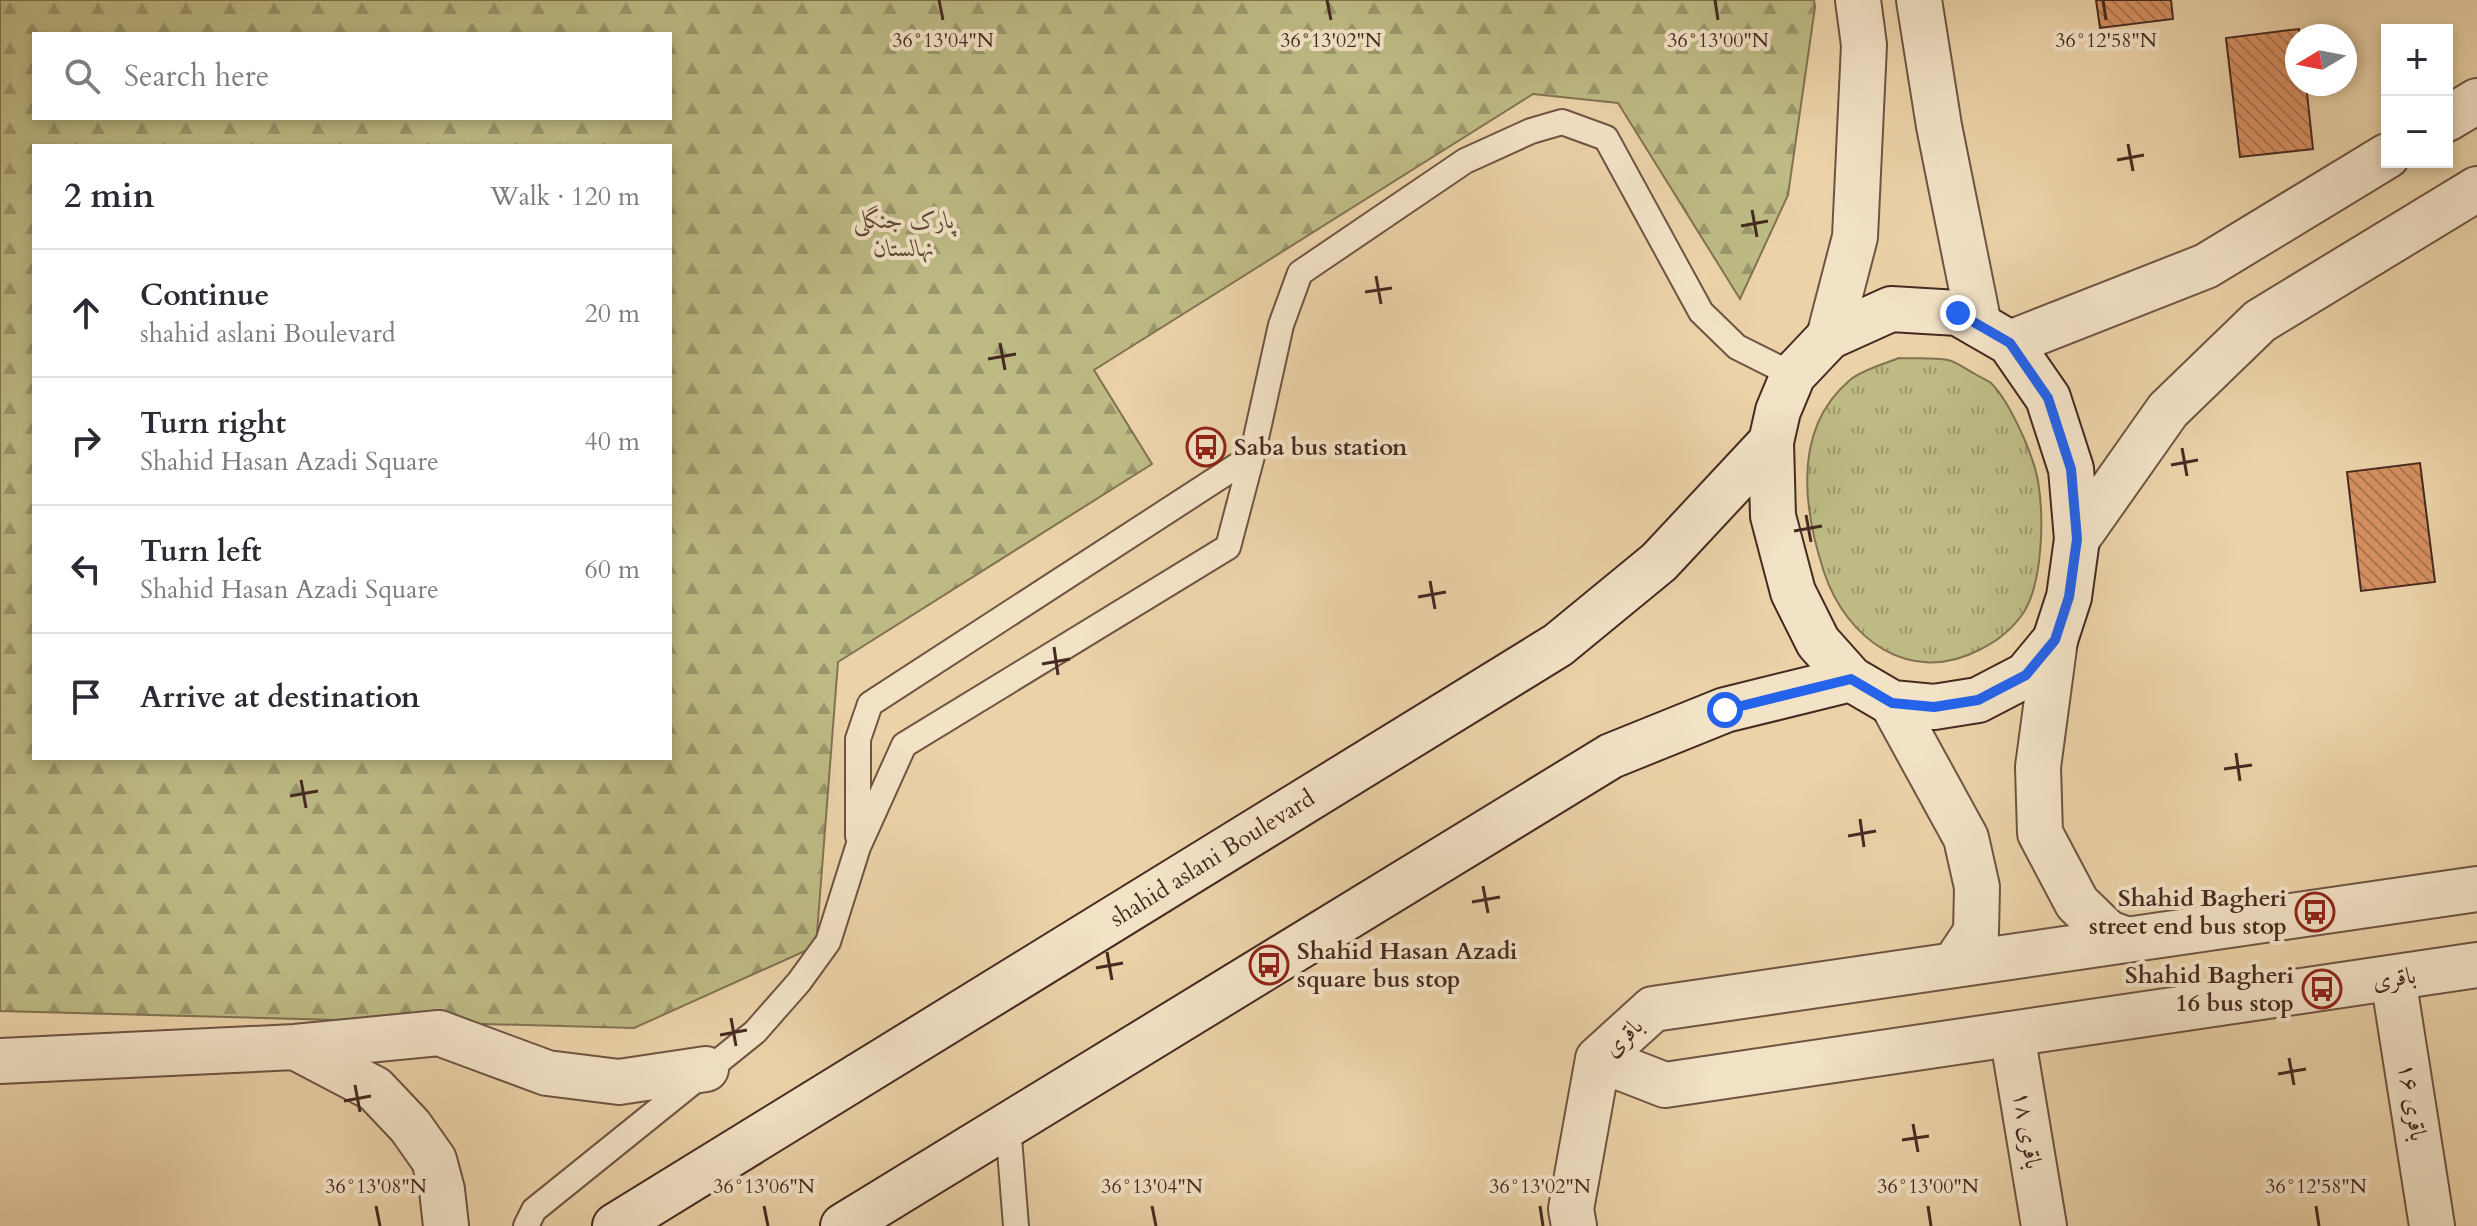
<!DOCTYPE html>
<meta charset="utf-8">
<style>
body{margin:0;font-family:Cardo,Amiri,serif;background:#f7f7f7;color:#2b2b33}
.controls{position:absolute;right:24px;top:24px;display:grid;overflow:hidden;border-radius:0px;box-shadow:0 4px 12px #0003}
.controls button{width:72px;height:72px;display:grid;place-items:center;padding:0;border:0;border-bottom:2px solid #e1e1e2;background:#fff;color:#2b2b33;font:40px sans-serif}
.compass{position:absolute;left:2285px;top:24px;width:72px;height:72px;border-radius:50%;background:#fff;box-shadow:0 4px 12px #0003;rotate:260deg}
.stop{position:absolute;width:24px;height:24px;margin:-18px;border:6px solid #2563eb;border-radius:50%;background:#fff}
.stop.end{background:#2563eb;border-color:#fff;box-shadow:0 2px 8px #0008}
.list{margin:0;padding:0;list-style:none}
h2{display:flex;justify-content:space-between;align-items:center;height:104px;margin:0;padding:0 32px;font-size:34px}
h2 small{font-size:26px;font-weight:400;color:#7c7c81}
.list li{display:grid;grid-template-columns:52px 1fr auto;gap:24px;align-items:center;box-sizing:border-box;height:128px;padding:0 32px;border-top:2px solid #e1e1e2}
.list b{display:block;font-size:30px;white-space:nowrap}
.list p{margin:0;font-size:26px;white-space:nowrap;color:#7c7c81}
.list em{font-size:26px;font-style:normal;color:#7c7c81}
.icon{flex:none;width:44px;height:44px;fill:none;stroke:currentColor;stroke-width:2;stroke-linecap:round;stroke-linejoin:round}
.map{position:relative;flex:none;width:2477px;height:1226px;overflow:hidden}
.search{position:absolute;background:#fff;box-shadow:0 4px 12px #0003;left:32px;top:32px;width:640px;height:88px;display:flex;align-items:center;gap:20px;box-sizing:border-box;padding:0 28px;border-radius:0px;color:#7c7c81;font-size:30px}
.panel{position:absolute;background:#fff;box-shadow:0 4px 12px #0003;left:32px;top:144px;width:640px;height:616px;border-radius:0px}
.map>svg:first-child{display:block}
</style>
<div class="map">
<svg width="2477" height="1226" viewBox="0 0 2477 1226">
<defs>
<pattern id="grass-tufts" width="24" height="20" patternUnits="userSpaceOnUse" patternTransform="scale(2)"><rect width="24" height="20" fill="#bdba84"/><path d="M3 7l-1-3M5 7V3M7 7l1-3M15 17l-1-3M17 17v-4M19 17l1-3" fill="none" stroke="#9b976c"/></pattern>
<pattern id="forest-firs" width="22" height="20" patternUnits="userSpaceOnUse" patternTransform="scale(2)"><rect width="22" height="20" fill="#bdba84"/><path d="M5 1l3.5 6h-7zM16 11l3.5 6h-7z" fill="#9b976c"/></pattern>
<pattern id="building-back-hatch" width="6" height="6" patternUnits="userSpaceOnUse" patternTransform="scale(2)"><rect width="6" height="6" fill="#d69062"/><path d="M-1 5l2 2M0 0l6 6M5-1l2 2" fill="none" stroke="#af7650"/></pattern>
</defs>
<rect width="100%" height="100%" fill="#ebd2a8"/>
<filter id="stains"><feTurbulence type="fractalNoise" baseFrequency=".0025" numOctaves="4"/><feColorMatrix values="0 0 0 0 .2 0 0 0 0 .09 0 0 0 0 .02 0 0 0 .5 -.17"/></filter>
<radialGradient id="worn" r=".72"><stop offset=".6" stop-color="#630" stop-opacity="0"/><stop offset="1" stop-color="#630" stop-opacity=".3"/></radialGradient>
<!-- grass -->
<path fill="url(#grass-tufts)" stroke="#827252" stroke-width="2" d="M1899 358C1915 359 1933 357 1948 360 1957 362 1967 370 1975 374 1980 377 1987 380 1991 383 2010 402 2033 454 2038 481 2044 516 2043 581 2024 612 2012 630 1998 641 1979 650 1910 686 1846 639 1824 572 1803 508 1792 429 1850 380 1862 370 1884 364 1899 358Z"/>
<!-- forest -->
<path fill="url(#forest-firs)" stroke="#827252" stroke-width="2" fill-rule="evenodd" d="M0 0H1814L1815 7 1788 195 1740 299 1618 103 1533 94 1094 370 1152 464 838 662 816 946 634 1028 0 1011ZM34 34H670V118H34ZM34 146H670V758H34Z"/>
<!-- building -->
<path fill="url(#building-back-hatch)" stroke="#462a21" stroke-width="2" d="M2096 0H2171L2173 19 2100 28Z
M2299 29 2300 36H2297V84H2306L2313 149 2240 157 2226 38Z
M2420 463 2435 582 2361 591 2347 472Z"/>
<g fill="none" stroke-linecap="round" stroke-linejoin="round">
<!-- service casing -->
<g stroke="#6f5443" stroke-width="28">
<path id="service" d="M858 836V739L870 704 1252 456
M1008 1125 1016 1226
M526 1226 534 1210 755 1032 799 982 828 942 858 847 904 745 1228 547 1252 456 1281 325 1300 273 1465 161 1531 131 1562 122 1606 138 1701 312 1737 347 1793 375"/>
</g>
<!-- minor casing -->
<g stroke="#6f5443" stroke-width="48">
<path id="minor" d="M1919 0 1939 126 1979 325
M1829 337 1855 237 1864 45 1858 0
M2393 978 2432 1226
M2012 1034 2044 1226"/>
</g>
<!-- tertiary casing -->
<g stroke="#6f5443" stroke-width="48">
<path id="tertiary" d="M2447 119 2477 101
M2010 343 2206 266 2387 156
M2077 539 2168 410 2260 321 2477 189
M2055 640 2038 767 2040 833 2077 903 2108 933 2128 940
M1892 703 1966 838 1977 887 1976 932 1954 965
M295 1047 375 1089 410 1126 434 1160 442 1190 446 1226
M1598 1059 1653 1009 2477 889
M1598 1059 1665 1085 2477 965
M0 1061 295 1047 439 1033 547 1073 619 1082 706 1069
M1574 1226 1571 1209 1598 1059"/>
</g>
<!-- secondary casing -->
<g stroke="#462a21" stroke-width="48">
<path id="secondary" d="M1891 309 1958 313 2010 343 2048 398 2071 469 2077 539 2069 597 2055 640 2026 675 1978 700 1934 707 1892 703 1851 679 1818 642 1793 592 1773 516 1771 442 1778 411 1793 375 1829 337Z
M615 1226 1558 645 1659 562 1771 442
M843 1226 1611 756 1725 710 1851 679"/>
</g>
<!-- service -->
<use href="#service" stroke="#f2e2c6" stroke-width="24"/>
<!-- minor -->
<use href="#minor" stroke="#f2e2c6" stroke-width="44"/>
<!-- tertiary -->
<use href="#tertiary" stroke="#f2e2c6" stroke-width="44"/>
<!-- secondary -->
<use href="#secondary" stroke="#f2e2c6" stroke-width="44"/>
</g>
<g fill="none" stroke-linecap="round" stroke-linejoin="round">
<!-- route -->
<path stroke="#2563eb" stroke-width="10" d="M1725 710 1851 679 1892 703 1934 707 1978 700 2026 675 2055 640 2069 597 2077 539 2071 469 2048 398 2010 343 1958 313"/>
</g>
<!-- ticks -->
<path fill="none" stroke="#462a21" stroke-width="3" d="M939 0 943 20M1327 0 1331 20M1715 0 1718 20M2103 0 2106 20M2128 144 2133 171M2117 160 2144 155M1752 210 1757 237M1741 226 1768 221M1376 276 1381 304M1365 292 1392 288M1000 343 1005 370M988 359 1016 354M2182 448 2187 476M2171 465 2198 460M1806 515 1811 542M1794 531 1822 526M1430 581 1435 609M1418 597 1446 592M1054 647 1058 675M1042 664 1070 659M2236 753 2240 781M2224 769 2252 765M301 780 306 808M290 796 318 791M1860 819 1864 847M1848 836 1876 831M1483 886 1488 913M1472 902 1500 897M1107 952 1112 980M1096 968 1123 963M731 1018 736 1046M720 1035 747 1030M2289 1058 2294 1085M2278 1074 2306 1069M355 1085 360 1112M344 1101 371 1096M1913 1124 1918 1152M1902 1140 1929 1136M376 1206 380 1226M764 1206 768 1226M1152 1206 1156 1226M1540 1206 1543 1226M1928 1206 1931 1226M2316 1206 2319 1226"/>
<!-- icons -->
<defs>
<g id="bus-ring" transform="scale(2)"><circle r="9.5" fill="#f2e2c6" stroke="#8f2418" stroke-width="1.5"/><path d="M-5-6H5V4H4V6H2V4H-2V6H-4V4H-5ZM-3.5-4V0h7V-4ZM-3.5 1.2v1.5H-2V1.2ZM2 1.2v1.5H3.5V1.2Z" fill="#8f2418"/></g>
</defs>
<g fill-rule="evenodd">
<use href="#bus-ring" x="1206" y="447"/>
<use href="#bus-ring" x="2315" y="912"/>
<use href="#bus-ring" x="1269" y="965"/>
<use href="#bus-ring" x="2322" y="989"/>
</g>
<g text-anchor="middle" stroke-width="8" stroke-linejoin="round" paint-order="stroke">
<!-- park labels -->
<g font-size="24" font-style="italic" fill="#5e4735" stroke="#f2e2c6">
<text x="904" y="228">پارک جنگلی<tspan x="904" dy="28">نهالستان</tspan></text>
</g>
<!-- poi labels -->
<g font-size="24" font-weight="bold" fill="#462a21" stroke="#f2e2c6" text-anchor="start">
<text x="1234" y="455">Saba bus station</text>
<text x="2287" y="906" text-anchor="end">Shahid Bagheri<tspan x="2287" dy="28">street end bus stop</tspan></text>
<text x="1297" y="959">Shahid Hasan Azadi<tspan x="1297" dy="28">square bus stop</tspan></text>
<text x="2294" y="983" text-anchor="end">Shahid Bagheri<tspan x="2294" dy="28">16 bus stop</tspan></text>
</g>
<!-- street labels -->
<g font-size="24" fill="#462a21" stroke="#f2e2c6">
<text transform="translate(1212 858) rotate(-32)" y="8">shahid aslani Boulevard</text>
<text transform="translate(2394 978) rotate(-9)" y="8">باقری</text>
<text transform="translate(1623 1037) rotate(-44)" y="8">باقری</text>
<text transform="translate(2413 1102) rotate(81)" y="8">باقری ۱۶</text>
<text transform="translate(2028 1130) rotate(81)" y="8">باقری ۱۸</text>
</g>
</g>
<g font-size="20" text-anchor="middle" fill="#462a21" stroke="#f2e2c6" stroke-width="8" stroke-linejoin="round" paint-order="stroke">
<text x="943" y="47">36°13'04"N</text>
<text x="1331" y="47">36°13'02"N</text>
<text x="1718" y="47">36°13'00"N</text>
<text x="2106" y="47">36°12'58"N</text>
<text x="376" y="1193">36°13'08"N</text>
<text x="764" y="1193">36°13'06"N</text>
<text x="1152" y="1193">36°13'04"N</text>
<text x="1540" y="1193">36°13'02"N</text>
<text x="1928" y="1193">36°13'00"N</text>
<text x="2316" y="1193">36°12'58"N</text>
</g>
<rect width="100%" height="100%" filter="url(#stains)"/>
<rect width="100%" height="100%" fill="url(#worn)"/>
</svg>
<div class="controls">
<button>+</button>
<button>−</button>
</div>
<svg class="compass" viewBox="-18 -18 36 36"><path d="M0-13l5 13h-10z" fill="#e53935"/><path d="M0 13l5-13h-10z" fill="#7c7c81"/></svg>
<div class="stop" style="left:1725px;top:710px"></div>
<div class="stop end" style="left:1958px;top:313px"></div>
<div class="search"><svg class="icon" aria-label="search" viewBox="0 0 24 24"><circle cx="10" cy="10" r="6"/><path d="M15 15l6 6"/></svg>Search here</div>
<section class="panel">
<h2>2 min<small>Walk · 120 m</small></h2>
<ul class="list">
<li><svg class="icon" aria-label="ahead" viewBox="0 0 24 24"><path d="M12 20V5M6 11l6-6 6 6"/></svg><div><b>Continue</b><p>shahid aslani Boulevard</p></div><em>20 m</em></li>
<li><svg class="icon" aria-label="right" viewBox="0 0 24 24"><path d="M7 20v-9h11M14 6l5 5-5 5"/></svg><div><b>Turn right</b><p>Shahid Hasan Azadi Square</p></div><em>40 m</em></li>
<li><svg class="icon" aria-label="left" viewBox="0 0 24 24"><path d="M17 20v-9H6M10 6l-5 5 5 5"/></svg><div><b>Turn left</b><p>Shahid Hasan Azadi Square</p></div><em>60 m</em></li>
<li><svg class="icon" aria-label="arrive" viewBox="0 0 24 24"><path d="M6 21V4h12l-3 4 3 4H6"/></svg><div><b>Arrive at destination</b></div></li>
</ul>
</section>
</div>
